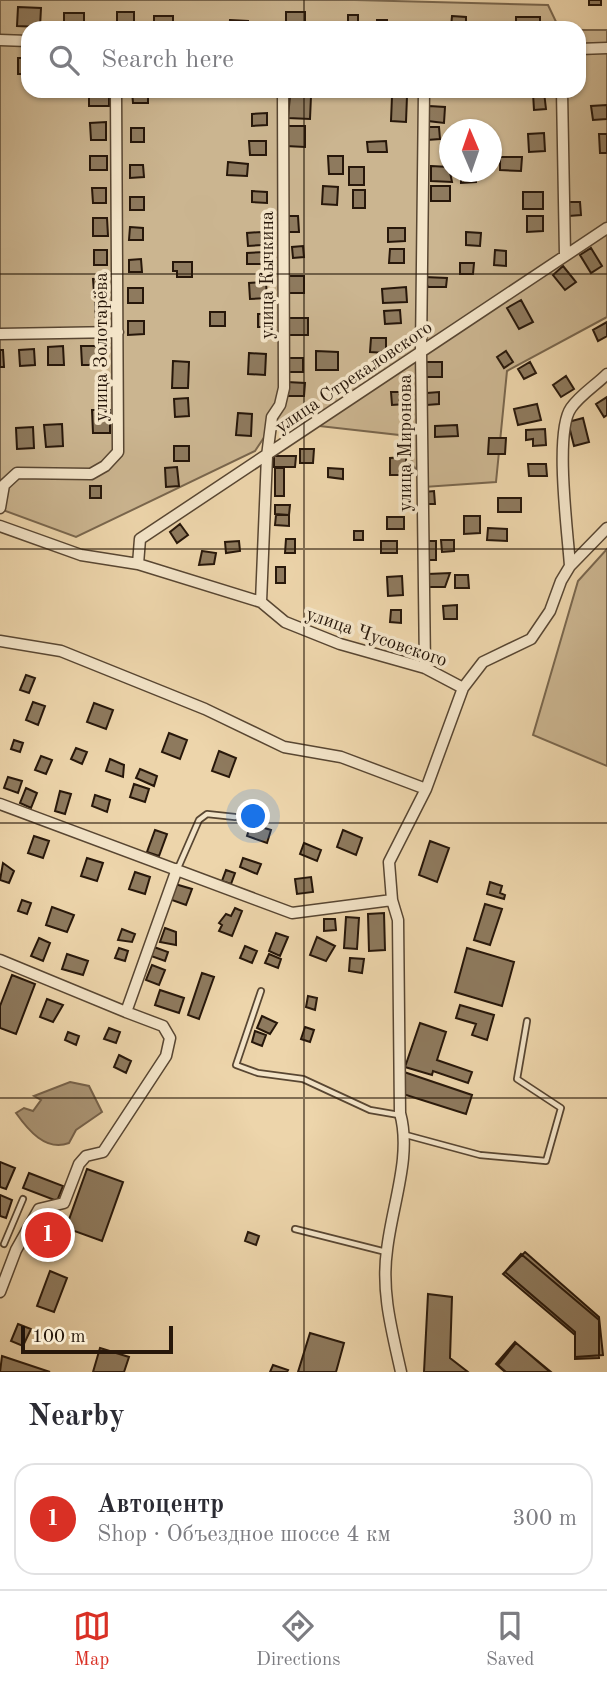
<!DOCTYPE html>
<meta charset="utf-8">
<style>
body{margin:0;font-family:"Old Standard TT",serif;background:#f2f2f3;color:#2b2b33}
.compass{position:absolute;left:439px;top:119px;width:63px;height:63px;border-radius:50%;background:#fff;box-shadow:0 2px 5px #0004;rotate:358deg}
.scale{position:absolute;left:21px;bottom:18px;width:152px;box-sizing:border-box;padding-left:7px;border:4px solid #27170a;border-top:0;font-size:19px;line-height:24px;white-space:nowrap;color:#27170a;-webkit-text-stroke:5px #f3e4c8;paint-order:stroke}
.you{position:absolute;left:254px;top:817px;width:24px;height:24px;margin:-18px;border:5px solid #fff;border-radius:50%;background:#1a73e8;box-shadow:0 0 0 10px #1a73e833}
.badge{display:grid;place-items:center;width:46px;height:46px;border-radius:50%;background:#d93025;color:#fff;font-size:23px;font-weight:700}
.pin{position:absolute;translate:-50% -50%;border:4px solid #fff;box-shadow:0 2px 7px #0006}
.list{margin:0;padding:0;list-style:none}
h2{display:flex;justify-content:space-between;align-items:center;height:91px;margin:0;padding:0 28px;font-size:30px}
h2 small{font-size:23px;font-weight:400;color:#7c7c81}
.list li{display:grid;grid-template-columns:46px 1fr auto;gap:21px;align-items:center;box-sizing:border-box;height:112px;margin:0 14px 14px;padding:0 14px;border:2px solid #e1e1e2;border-radius:21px}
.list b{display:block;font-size:26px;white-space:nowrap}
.list p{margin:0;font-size:23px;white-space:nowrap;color:#7c7c81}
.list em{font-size:23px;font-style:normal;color:#7c7c81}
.icon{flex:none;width:38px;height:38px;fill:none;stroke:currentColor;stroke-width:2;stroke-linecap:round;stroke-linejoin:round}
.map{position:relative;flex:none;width:607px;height:1372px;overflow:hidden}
.search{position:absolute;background:#fff;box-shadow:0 2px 5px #0004;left:21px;right:21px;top:21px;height:77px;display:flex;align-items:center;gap:18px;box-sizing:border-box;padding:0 24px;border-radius:21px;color:#7c7c81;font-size:26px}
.sheet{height:217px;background:#fff}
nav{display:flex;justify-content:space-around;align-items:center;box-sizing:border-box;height:98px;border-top:2px solid #e1e1e2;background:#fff;font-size:19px;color:#7c7c81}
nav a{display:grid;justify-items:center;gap:4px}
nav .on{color:#d93025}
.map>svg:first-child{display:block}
</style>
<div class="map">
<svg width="607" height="1372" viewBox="0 0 607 1372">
<rect width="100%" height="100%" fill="#edd5ab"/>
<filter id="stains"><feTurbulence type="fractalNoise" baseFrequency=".00286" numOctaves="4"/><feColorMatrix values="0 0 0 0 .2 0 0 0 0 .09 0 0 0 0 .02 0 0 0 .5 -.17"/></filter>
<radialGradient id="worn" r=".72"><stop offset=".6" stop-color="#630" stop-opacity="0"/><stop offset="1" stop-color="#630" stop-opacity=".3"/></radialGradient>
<!-- green -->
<path fill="#cbb590" stroke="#79664d" stroke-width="2" fill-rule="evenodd" d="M0 0H355L548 5 559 28H28V91H579V30H607V317L507 371 496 482 424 487 399 435 275 421 255 451 76 537 0 509ZM449 130H491V172H449Z
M607 549V766L533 735 578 581Z"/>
<!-- water -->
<path fill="#aa9474" stroke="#76624a" stroke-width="2" d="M70 1082 89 1086 102 1112 76 1130 69 1143C46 1152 28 1130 16 1113L24 1108 33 1111 41 1100 34 1096Z"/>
<!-- building -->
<path fill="#8e7a5e" stroke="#27170a" stroke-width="2" d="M589 0H601V5H589Z
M18 7 41 8 40 27 17 26Z
M117 12H134V28H117Z
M286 12H305V28H286Z
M64 13H84V28H64Z
M348 15H358V27H348Z
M154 16H173V28H154Z
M452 16 466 17V28H451Z
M516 17H540V28H516Z
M230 20 248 21V28H229Z
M377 20H387V28H377Z
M18 58H28V74H18Z
M132 91H148V103H133Z
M89 92H109V106H89Z
M544 92 546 109 534 110 533 93Z
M290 95 311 96 310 119 288 118Z
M392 96H407L406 122 391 121Z
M607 105V119L593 120 591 106Z
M429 106 445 107 444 123 428 121Z
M267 113V125L252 126V114Z
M106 122V140H91L90 123Z
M287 126H305V147L286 146Z
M427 127H439L440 139 427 140Z
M131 128H144V142H131Z
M544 133 545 151 529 152 528 134Z
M599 134H607V153H600Z
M249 141H266V155H250Z
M386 141 387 152H368L367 142Z
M90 156H107V170H90Z
M328 156H343V174H329Z
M500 157H522L521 171 500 170Z
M228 162 248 164 247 176 227 175Z
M130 165H143L144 177 130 178Z
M431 166 449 167 452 182 431 181Z
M349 167H364V185H349Z
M461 172H476V182L461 183Z
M323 186 338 187 337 205 322 204Z
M431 186H450V201H431Z
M92 188H106V203H93Z
M353 190H365V208H353Z
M252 191 267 192V203L252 202Z
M523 192H543V209H523Z
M130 197H144V210H130Z
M568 202H580L581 215 569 216Z
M287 216H298L299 232H287Z
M527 216H543V231L527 232Z
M93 218H107L108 236H93Z
M130 227 143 228V240H129Z
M388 228H405V241L388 242Z
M261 232 262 245 248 246 247 233Z
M466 232 481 233 480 246 466 245Z
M303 246 304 257 293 258 292 247Z
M591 248 602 266 591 273 580 255Z
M390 249H404V263H389Z
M94 250H107V265H94Z
M495 250 506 251V266L494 265Z
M265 252V264H247V253Z
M141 259 142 272H129V260Z
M173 262H192V277H177V271H173Z
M460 263H474L473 274H460Z
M563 266 576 282 565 290 553 275Z
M286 276H304V293H286Z
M424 277 447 278 446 287H428Z
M107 278V292L94 293 93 279Z
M266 282 267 298 250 299 249 283Z
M406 287 407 302 383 303 382 289Z
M128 288H143V303H128Z
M521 300 533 322 519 329 507 308Z
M95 303H107V319L96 320Z
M400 310 401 323 385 324 384 311Z
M210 312H225V326H210Z
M258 314H266V327H258Z
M285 318H308V335H285Z
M128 321H144V334L128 335Z
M607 322V336L598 341 593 330Z
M371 338H386V353L370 352Z
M63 346 64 365H48V347Z
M81 346H96L97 365H82Z
M34 349 35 365 20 366 19 350Z
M0 350H3L4 367H0Z
M316 351 338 352V370H316Z
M506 351 513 362 504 368 497 357Z
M249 353 266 354 265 375 248 374Z
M287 358H303V372H287Z
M173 361 189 362 188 388H172Z
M424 362H442V377H425Z
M530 362 536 373 524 379 518 369Z
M566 376 574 389 561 397 553 385Z
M287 382 305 383 304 396H286Z
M391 392H405L406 404 392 405Z
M439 392V404L427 405V393Z
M607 397V415L604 417 596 404Z
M188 398 189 416 175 417 174 399Z
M537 404 541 420 518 425 514 409Z
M92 410H110V433H93Z
M238 413 252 414 251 436 236 435Z
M583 418 589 442 574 446 568 422Z
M62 424 63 446 46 447 44 425Z
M457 425 458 436 435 437V426Z
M33 427 34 448 17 449 16 428Z
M545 429 546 445 533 446V439L526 440V430Z
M489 438H506L505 454H488Z
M174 446H189V461H174Z
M300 449H314L313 463H300Z
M274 456H296L295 467H274Z
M406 457V475H390V458Z
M528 464H546L547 476H529Z
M177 467 179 486 166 487 165 468Z
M275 468H284V496H275Z
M328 468 343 469V479L328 477Z
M90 486H101V498H90Z
M434 491 435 504H425L424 492Z
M498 498H521V512H498Z
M275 505H290L289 515 275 514Z
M276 515H289V526L275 525Z
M464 516H480V533L464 534Z
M387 517H404V529H387Z
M180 524 188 535 177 543 170 532Z
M488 528 507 529V541L487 540Z
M354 531H363V540H354Z
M286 539H295V553H285Z
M441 540H454V551L442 552Z
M239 541 240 551 226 553 225 542Z
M381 541H397V553H381Z
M424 541H436V560H424Z
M202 551 216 553 214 564 199 565Z
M276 567H285V583H276Z
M450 573 445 587H428V574Z
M455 575H468L469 588H455Z
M402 576 403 595 388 596 387 577Z
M457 605V619H444L443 606Z
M391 610H401V623L390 622Z
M26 675 35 678 29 693 20 690Z
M33 702 45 706 38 725 26 720Z
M94 703 113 710 106 729 87 722Z
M169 733 187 740 180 759 162 752Z
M14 740 23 743 20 752 11 749Z
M76 748 87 752 82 764 71 759Z
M219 751 236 758 229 777 212 771Z
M41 756 52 760 46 774 35 770Z
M110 759 124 765 123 777 106 771Z
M140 769 157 776 154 786 136 778Z
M8 777 22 781 18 793 4 788Z
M134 784 149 789 145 802 130 797Z
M26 788 37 793 31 808 20 803Z
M60 791 71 794 65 814 55 811Z
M95 795 110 800 107 812 92 806Z
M251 824 271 830 267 843 247 836Z
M155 830 167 834 159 856 147 852Z
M343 830 362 838 356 855 337 847Z
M34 836 49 841 43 858 28 853Z
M430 841 449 848 437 882 419 875Z
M304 843 321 850 317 861 300 854Z
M87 858 103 863 97 881 81 876Z
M243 858 261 864 257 874 240 867Z
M3 863 14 871 9 883 0 880Z
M226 870 235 873 231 884 222 881Z
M135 872 150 877 145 894 129 889Z
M311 877 313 892 297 894 295 879Z
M490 882 502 886 500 893 505 895 504 899 487 894Z
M175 884 192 889 186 905 169 899Z
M22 900 31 903 27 914 18 911Z
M485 904 502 909 490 945 474 940Z
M52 907 74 915 67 932 46 925Z
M235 908 242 911 232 936 219 931 222 925 219 923 226 914 231 916Z
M384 913 385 950 369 951 368 914Z
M346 917 359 918 357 949 344 948Z
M324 919H335L336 930 324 931Z
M165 928 176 932V945L160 942Z
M122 929 135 934 132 942 118 940Z
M276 933 288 937 280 956 269 951Z
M317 937 335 946 326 961 310 955Z
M39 938 50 943 43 961 31 956Z
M245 946 257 951 252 963 240 958Z
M154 947 168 952 165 961 151 956Z
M119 948 128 951 125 961 115 958Z
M467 948 514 962 502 1006 455 992Z
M67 954 88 961 83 975 62 969Z
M269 954 281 959 278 968 265 963Z
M350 958 364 959 362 973 349 971Z
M152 965 165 970 159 985 146 980Z
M202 973 214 977 199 1019 188 1015Z
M12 975 35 984 16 1034 0 1028V1006Z
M160 990 184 998 179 1013 155 1005Z
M308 996 317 998 315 1010 306 1007Z
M47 999 63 1005 53 1022 40 1017Z
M460 1005 494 1015 487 1040 472 1035 476 1024 456 1018Z
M262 1016 277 1023 270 1034 257 1028Z
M420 1023 446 1032 437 1060 472 1072 468 1083 433 1071 432 1075 405 1067Z
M305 1027 314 1030 310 1042 301 1039Z
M109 1028 120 1032 116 1043 104 1039Z
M255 1031 266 1035 262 1046 252 1042Z
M68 1032 79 1036 76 1045 65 1040Z
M119 1055 131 1061 126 1073 114 1067Z
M404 1072 472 1095 466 1114 403 1094Z
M0 1162 15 1168 6 1189 0 1187Z
M87 1169 123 1182 102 1241 66 1228Z
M29 1173 63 1186 57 1201 23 1188Z
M0 1195 12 1200 6 1218 0 1216Z
M41 1224 60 1231 54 1246 36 1239Z
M248 1232 259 1236 256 1245 245 1241Z
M525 1252 599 1317 603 1355 575 1357V1335L503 1274Z
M521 1254 599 1320V1358L575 1359V1332L505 1272Z
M50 1271 67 1278 54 1312 37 1306Z
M428 1294 452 1297 450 1358 468 1372H424Z
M18 1324 31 1329 23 1346 11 1341Z
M310 1333 344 1343 336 1372H298Z
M515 1342 550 1372H505L496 1364Z
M516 1343 551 1372H506L498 1365Z
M100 1348 129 1357 124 1372H93Z
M2 1356 50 1372H0Z
M273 1365 288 1370 287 1372H270Z"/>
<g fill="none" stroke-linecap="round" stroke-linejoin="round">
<!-- service casing -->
<g stroke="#584632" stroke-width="8">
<path id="service" d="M178 868 199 820 207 814 235 817
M261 991 236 1065 258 1073 303 1079 370 1110 399 1115
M406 1135 480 1155 546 1161 561 1108 517 1079 527 1021
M295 1229 386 1252
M4 1244 23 1199"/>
</g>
<!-- minor casing -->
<g stroke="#584632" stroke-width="13">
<path id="minor" d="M0 40 28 41
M579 49 607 48
M424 91 421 351 425 668
M562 91 565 255
M0 334 118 332
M0 508 4 485 17 473 91 474 105 466 118 452 116 91
M0 526 81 555 138 564 261 602 285 622 340 644 425 668 463 688
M138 564 140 539 607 228
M570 566C568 534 554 432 571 408 580 395 596 385 607 374
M261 602 267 456 272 417 280 405 284 388 283 91
M0 641 61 651 205 709 284 747 341 757 426 789
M0 804 292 913 392 900
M0 960 126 1012 177 869
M0 1292 16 1250 39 1209 64 1203 79 1164 86 1156 103 1152 166 1056 170 1038 163 1026 126 1012
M401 1372C392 1331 381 1292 387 1250 392 1205 412 1156 400 1113L398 920 392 900 389 862 426 789 463 688 483 662 531 639 550 611 561 581 570 566 607 528"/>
</g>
<!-- service -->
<use href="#service" stroke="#f3e4c8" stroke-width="4.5"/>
<!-- minor -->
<use href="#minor" stroke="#f3e4c8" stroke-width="10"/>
</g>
<!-- grid -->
<path fill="none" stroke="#27170a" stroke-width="2" stroke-opacity="0.55" d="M304 0V28M304 91V1372M0 274H607M0 549H607M0 823H607M0 1098H607"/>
<g text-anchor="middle" stroke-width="7" stroke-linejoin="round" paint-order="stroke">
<!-- street labels -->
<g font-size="19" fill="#27170a" stroke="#f3e4c8">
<text transform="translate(266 275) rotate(-90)" y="7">улица Кычкина</text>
<text transform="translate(100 347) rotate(-90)" y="7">улица Золотарёва</text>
<text transform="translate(353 376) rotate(-34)" y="7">улица Стрекаловского</text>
<text transform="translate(404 443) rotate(-90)" y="7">улица Миронова</text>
<text transform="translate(377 636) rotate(19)" y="7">улица Чусовского</text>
</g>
</g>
<rect width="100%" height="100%" filter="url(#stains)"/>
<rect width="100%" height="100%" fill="url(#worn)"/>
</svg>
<svg class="compass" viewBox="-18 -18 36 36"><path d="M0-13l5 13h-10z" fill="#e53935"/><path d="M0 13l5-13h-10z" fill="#7c7c81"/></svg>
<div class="scale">100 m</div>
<div class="you"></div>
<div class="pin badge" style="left:48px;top:1235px">1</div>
<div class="search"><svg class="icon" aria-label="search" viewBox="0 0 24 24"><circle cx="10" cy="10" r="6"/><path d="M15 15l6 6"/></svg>Search here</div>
</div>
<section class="sheet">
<h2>Nearby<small></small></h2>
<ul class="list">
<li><span class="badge">1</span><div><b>Автоцентр</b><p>Shop · Объездное шоссе 4 км</p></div><em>300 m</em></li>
</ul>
</section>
<nav>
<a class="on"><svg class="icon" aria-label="map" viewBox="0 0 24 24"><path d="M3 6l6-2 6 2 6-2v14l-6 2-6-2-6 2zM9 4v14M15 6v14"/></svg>Map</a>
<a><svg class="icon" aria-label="directions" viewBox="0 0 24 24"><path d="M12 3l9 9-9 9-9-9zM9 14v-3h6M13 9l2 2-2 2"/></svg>Directions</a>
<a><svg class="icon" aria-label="saved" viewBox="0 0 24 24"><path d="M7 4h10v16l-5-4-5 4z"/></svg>Saved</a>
</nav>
